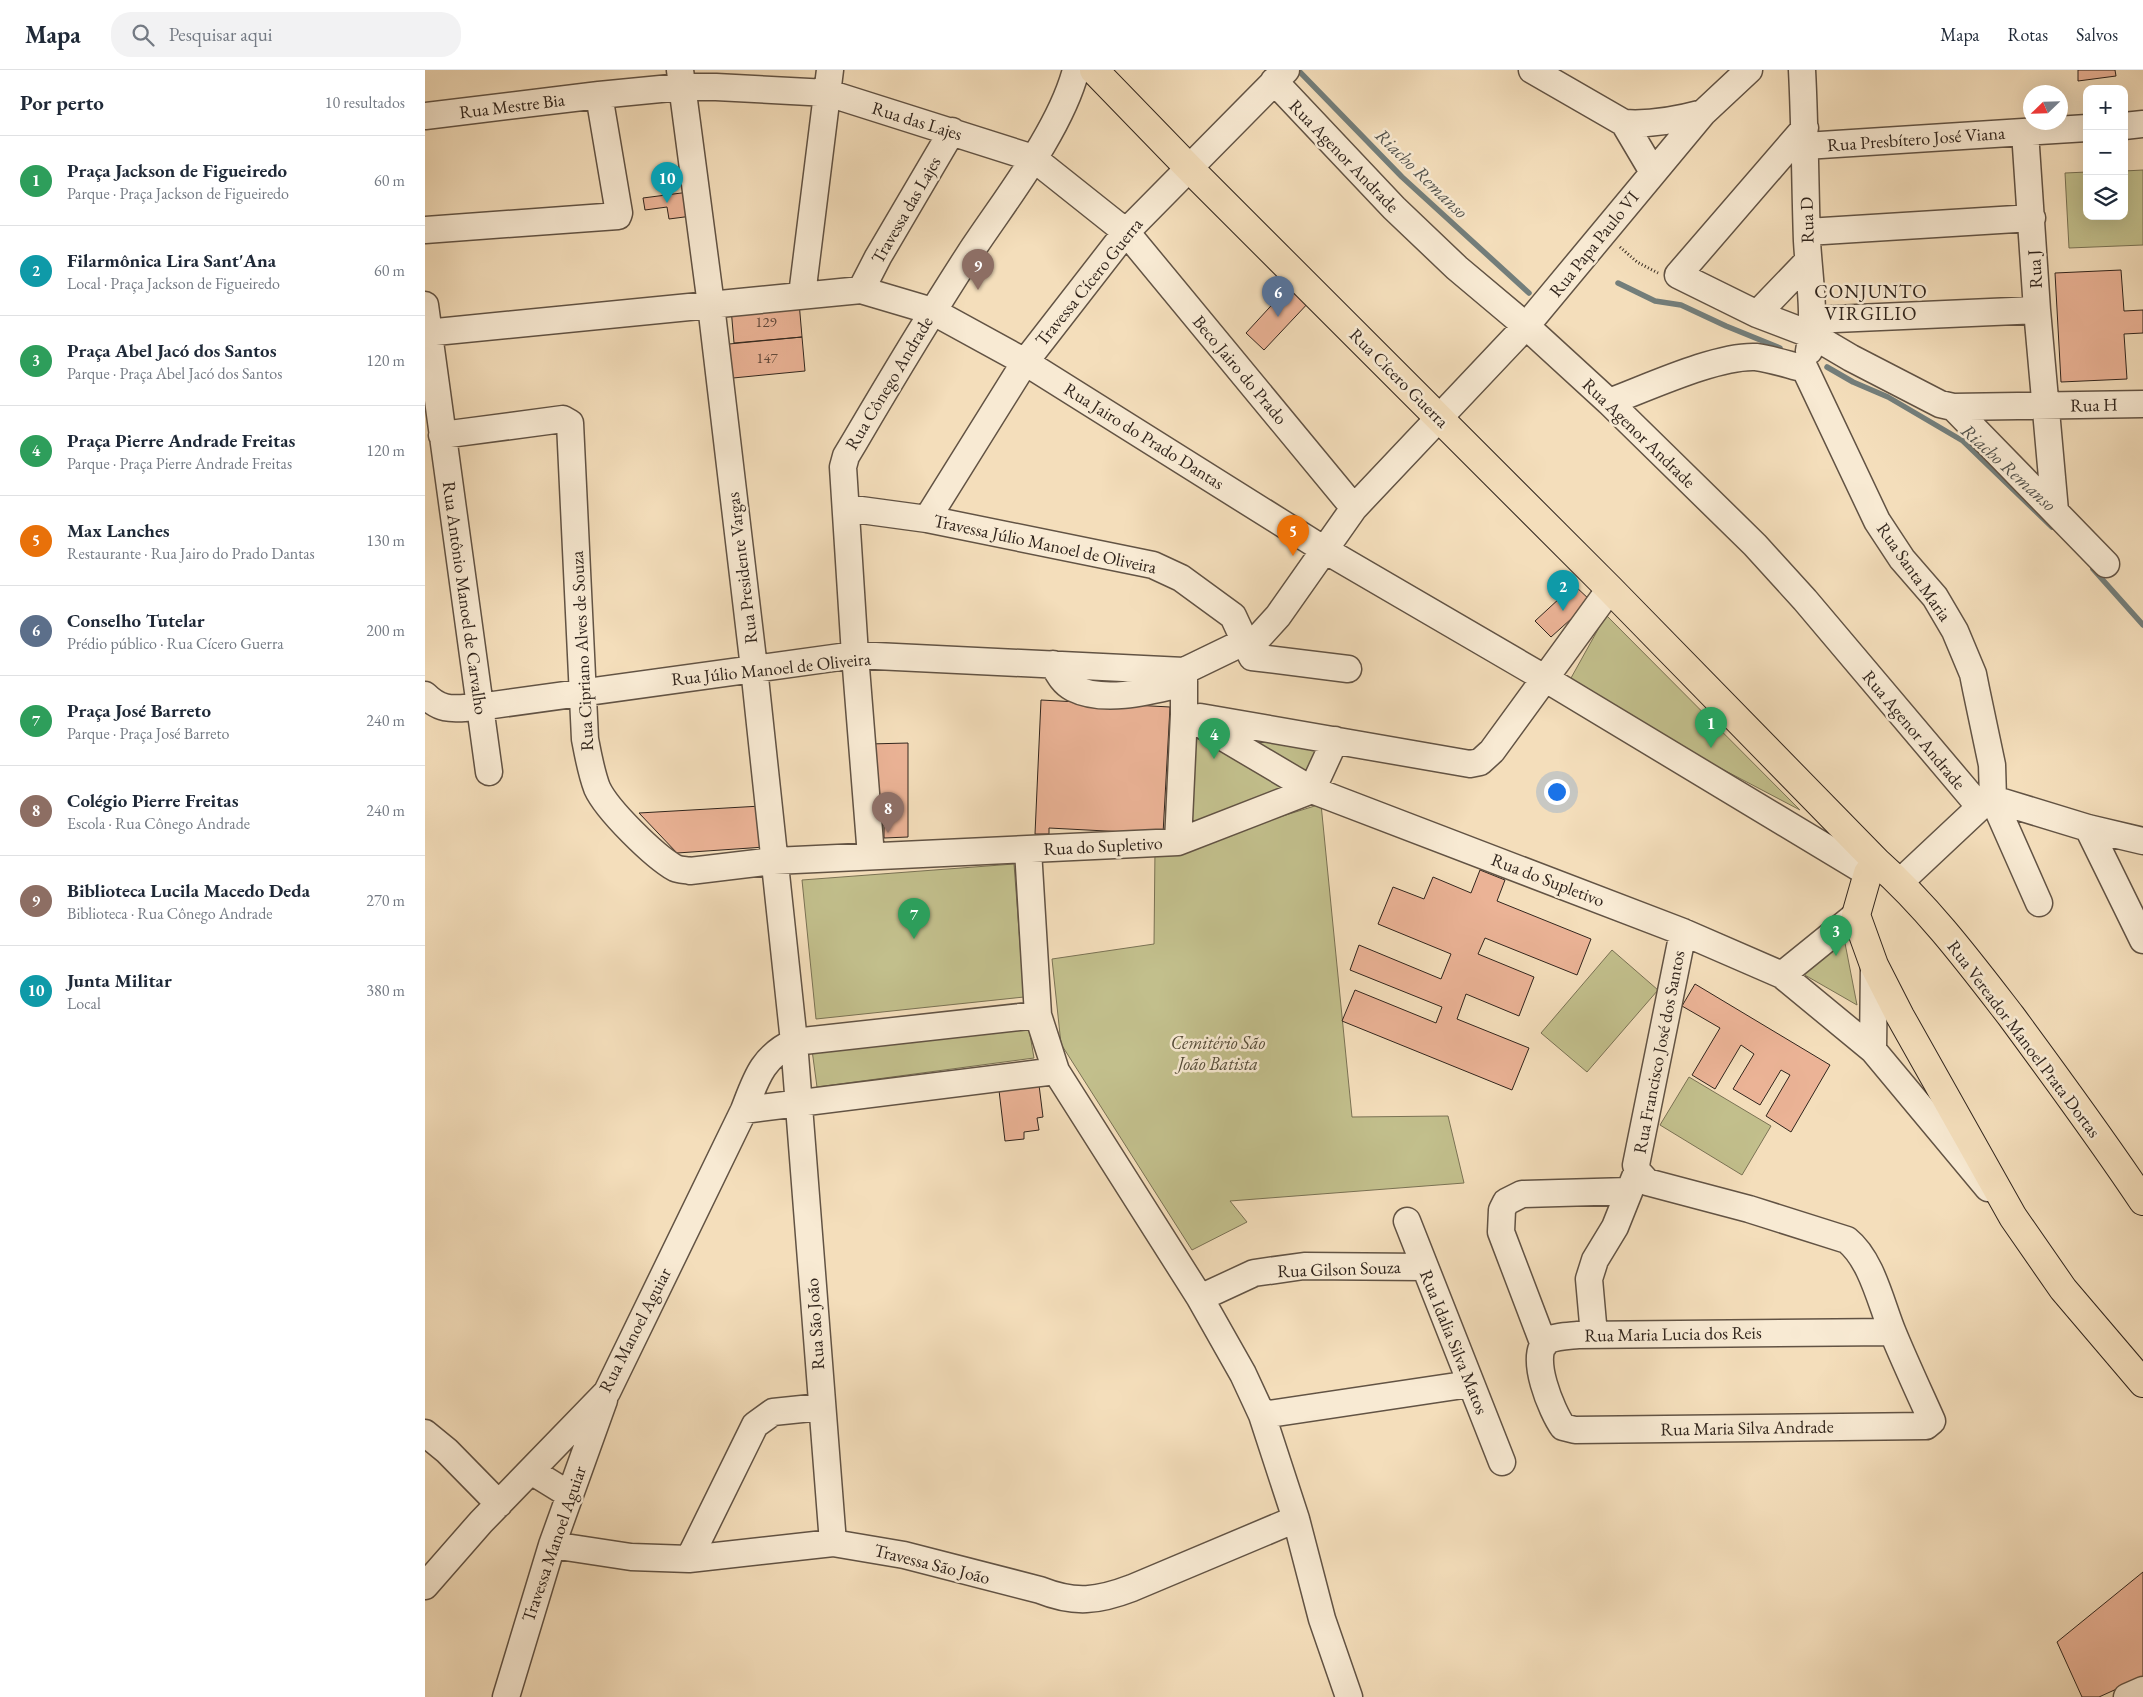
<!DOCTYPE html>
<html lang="pt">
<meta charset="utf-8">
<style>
body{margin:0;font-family:"EB Garamond",serif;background:#f2f2f3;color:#1f2937}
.controls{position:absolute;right:15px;top:15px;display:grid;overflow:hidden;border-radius:10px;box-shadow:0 5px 20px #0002}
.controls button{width:45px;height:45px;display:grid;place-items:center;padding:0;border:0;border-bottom:1px solid #e0e1e3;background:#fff;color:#1f2937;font:25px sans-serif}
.compass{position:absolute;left:1598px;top:15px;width:45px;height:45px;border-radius:50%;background:#fff;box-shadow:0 5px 20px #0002;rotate:247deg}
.you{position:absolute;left:1131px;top:721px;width:18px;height:18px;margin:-12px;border:4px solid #fff;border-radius:50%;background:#1a73e8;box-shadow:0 0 0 8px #1a73e833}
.badge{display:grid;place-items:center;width:32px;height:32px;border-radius:50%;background:#ea580c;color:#fff;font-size:16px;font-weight:700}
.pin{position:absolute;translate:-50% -41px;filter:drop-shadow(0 1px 2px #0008)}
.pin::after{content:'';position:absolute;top:26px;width:18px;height:15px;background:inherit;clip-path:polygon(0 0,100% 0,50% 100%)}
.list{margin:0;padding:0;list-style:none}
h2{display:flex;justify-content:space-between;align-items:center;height:65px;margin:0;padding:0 20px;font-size:21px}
h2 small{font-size:16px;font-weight:400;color:#747a83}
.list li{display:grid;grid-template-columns:32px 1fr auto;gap:15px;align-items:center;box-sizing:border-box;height:90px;padding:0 20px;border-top:1px solid #e0e1e3}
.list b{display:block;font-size:19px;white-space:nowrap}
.list p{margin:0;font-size:16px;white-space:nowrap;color:#747a83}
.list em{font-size:16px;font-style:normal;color:#747a83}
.icon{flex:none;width:28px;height:28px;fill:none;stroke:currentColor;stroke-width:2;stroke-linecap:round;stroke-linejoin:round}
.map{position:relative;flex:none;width:1718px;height:1627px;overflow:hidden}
header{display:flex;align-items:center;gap:30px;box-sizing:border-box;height:70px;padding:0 25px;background:#fff;border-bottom:1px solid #e0e1e3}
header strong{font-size:24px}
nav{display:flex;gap:28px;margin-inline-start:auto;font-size:18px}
.search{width:350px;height:45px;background:#f2f2f3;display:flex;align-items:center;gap:12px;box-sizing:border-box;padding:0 18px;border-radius:20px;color:#747a83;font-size:19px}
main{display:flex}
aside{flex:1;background:#fff}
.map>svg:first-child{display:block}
</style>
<header>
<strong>Mapa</strong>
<div class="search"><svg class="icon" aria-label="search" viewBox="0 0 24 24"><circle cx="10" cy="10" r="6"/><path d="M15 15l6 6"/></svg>Pesquisar aqui</div>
<nav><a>Mapa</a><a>Rotas</a><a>Salvos</a></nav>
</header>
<main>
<aside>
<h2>Por perto<small>10 resultados</small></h2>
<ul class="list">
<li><span class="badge" style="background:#2e9e5b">1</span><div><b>Praça Jackson de Figueiredo</b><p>Parque · Praça Jackson de Figueiredo</p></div><em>60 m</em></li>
<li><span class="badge" style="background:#0f9aa8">2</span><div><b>Filarmônica Lira Sant'Ana</b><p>Local · Praça Jackson de Figueiredo</p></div><em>60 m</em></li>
<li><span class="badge" style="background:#2e9e5b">3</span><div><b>Praça Abel Jacó dos Santos</b><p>Parque · Praça Abel Jacó dos Santos</p></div><em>120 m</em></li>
<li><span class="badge" style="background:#2e9e5b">4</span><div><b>Praça Pierre Andrade Freitas</b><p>Parque · Praça Pierre Andrade Freitas</p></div><em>120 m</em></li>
<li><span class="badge" style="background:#e8710a">5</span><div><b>Max Lanches</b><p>Restaurante · Rua Jairo do Prado Dantas</p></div><em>130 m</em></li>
<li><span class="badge" style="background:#5c6f8a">6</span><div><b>Conselho Tutelar</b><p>Prédio público · Rua Cícero Guerra</p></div><em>200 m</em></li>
<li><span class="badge" style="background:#2e9e5b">7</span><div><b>Praça José Barreto</b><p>Parque · Praça José Barreto</p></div><em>240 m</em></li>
<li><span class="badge" style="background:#8d6e63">8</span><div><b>Colégio Pierre Freitas</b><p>Escola · Rua Cônego Andrade</p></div><em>240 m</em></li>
<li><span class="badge" style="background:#8d6e63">9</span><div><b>Biblioteca Lucila Macedo Deda</b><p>Biblioteca · Rua Cônego Andrade</p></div><em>270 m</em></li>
<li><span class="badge" style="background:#0f9aa8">10</span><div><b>Junta Militar</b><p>Local</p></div><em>380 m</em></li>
</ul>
</aside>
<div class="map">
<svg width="1718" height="1627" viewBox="0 0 1718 1627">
<rect width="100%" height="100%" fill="#f4debb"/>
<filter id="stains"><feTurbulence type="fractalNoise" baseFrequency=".004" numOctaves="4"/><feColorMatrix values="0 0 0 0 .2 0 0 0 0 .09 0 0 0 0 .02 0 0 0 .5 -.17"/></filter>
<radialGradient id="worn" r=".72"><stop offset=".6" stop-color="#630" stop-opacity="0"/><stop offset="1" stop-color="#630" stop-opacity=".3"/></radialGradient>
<!-- green -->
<path fill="#c2bf8c" stroke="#7a7254" d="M1718 100V175L1644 178 1640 103 1662 102V146H1699V101Z
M1181 545 1375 740 1141 617Z
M765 665 861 714 862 725 763 753Z
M808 667 895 674 881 703Z
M896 734 927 1047 1023 1046 1039 1113 805 1131 822 1152 767 1180 636 974 627 889 729 874 730 779 778 771Z
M589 794 599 927 391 949 377 810Z
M1419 868 1432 935 1378 904Z
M1187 880 1233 920 1162 1002 1116 963Z
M604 959 609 988 392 1017 387 980Z
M1264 1007 1346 1056 1317 1105 1235 1055Z"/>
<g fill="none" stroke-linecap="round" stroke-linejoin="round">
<!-- stream -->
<path stroke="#737e7b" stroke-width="5.5" d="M873 0 977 107 1104 223
M1193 213 1230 231 1256 235 1301 256 1355 278
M1402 297 1428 312 1463 327 1538 371 1627 457
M1668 499 1718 555"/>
</g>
<!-- building -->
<path fill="#ebb396" stroke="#31251d" d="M1653 0H1690L1691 6 1653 11Z
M264 122 267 146 244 149 242 137 220 140 218 128Z
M1696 200 1699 241 1718 240V263L1699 264 1702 309 1636 312 1630 203Z
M867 213 886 230 839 280 821 263Z
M374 232 377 267 309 273 306 238Z
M377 267 380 301 308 308 304 274Z
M1149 515 1166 531 1126 567 1110 551Z
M616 630 745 637 738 764 624 758V764H610Z
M483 673V767L459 768V755H453L444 674Z
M336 736 340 777 252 783 214 743Z
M1055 800 1080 810 1072 831 1166 869 1152 905 1060 868 1053 884 1109 907 1094 946 1041 924 1032 949 1104 978 1087 1020 917 951 930 920 1011 953 1017 937 925 900 934 875 1016 909 1026 884 953 854 968 817 999 829 1008 807 1046 823Z
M1270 914 1405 995 1366 1062 1341 1046 1365 1005 1356 1000 1335 1035 1308 1019 1329 984 1316 975 1290 1019 1267 1005 1295 958 1257 936Z
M613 1007 618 1047 612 1048 614 1060 599 1062V1069L580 1071 573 1012Z
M1718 1502V1607L1674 1627H1657L1632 1572Z"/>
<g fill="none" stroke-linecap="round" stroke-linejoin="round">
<!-- minor casing -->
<g stroke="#625344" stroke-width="29">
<path id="minor" d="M255 0 286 235 329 598 369 972 408 1473
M1107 0 1199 53 1228 102
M1377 0C1380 57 1380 114 1382 171 1384 207 1391 246 1384 281
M849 11 969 138 1032 198 1101 256 1184 332 1330 475 1380 530 1555 737
M0 46 174 25 256 17H291L403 23 608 88 701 162 929 438
M1199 53C1226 55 1252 50 1278 43
M1699 56 1718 54
M1380 58 1253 205 1332 244 1387 265 1426 288 1515 334 1528 337 1718 334
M1600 62 1612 240 1630 441
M1380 76 1662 58
M0 160 193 146 194 143 174 25
M1382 162 1607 148
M436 220 453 187 527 61
M377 225 405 0
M0 235 64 702
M1332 244 1383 191
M1387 250 1612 240
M0 263 436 220 507 241 600 292 898 479 1121 609 1443 803
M1380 299 1452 451 1477 489 1510 527 1530 561 1548 604 1551 619 1567 695 1568 729 1555 737 1475 812
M1184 332C1222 318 1292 285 1331 287 1347 289 1364 295 1380 299
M1528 337 1681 494
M17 365 138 349 145 353 160 669C163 685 166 702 172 718 182 740 229 786 250 798 255 800 260 800 265 801L349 791 753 772 887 720 910 670
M421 438 502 449 728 495 756 508 808 546 827 587 923 599
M502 449 600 292 701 162 861 0
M628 594C633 603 638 613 648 618 680 634 726 621 759 613
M0 625C18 643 30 638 54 637L430 585 759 601 821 571 833 568 853 546 929 438 1101 256 1278 43 1324 0
M759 644 887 720 1258 862 1357 905 1448 980 1563 1118
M775 647 1045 694 1055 692 1067 681 1185 519
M1568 729 1663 758 1718 771
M1568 729 1614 833
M1663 758 1718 870
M753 772 759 644V601
M603 780 613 945 631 1001 775 1228 818 1304 837 1345 871 1449 897 1549 924 1627
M446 786 430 585 418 397 421 386 430 371C467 308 505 245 545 183 580 130 635 61 651 0
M1258 862 1211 1095 1213 1102 1222 1112 1324 1139 1422 1170C1447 1190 1456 1234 1468 1263 1480 1292 1494 1322 1507 1351L1501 1356 1150 1360 1138 1357C1127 1342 1103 1285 1122 1271 1130 1266 1143 1266 1153 1265L1467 1262
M1357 905 1431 845
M1448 980 1449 895
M319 1040 631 1001
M982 1151 1077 1392
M775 1228 829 1203 879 1196 999 1197
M1169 1265 1164 1209 1170 1190 1190 1157 1210 1107
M1119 1275 1076 1162 1077 1140 1081 1132 1097 1124 1204 1121
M837 1345 1045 1314
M0 1363 22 1381 74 1434
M106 1401 145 1425
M127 1475 206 1487 264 1489 408 1473 479 1485 615 1520C650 1534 673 1531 707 1518L871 1449
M264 1489 330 1355 348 1342 396 1337
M0 1516 56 1452 182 1322 319 1040C331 1009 337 987 369 972L613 945
M81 1627 127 1475 179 1330
M1702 1627 1718 1620"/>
</g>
<!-- major casing -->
<g stroke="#31251d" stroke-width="30">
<path id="major" d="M669 0 764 98 1185 519 1452 792
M1718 1131C1676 1068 1631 1007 1586 946 1545 893 1503 837 1452 792L1443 803 1431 845 1449 895 1475 946 1588 1147 1638 1219 1718 1313"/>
</g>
<!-- path -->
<path stroke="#31251d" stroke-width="3" stroke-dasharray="1 2.5" stroke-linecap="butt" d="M1195 177 1212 192 1233 203"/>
<!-- minor -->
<use href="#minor" stroke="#f8ead3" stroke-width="26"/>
<!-- major -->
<use href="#major" stroke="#f4debb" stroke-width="28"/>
</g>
<g text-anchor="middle" stroke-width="5" stroke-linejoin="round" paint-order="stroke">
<!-- number labels -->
<g font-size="15" fill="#60483b">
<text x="341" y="257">129</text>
<text x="342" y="293">147</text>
</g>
<!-- street labels -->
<g font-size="18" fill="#31251d" stroke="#f8ead3">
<text transform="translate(87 36) rotate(-7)" y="6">Rua Mestre Bia</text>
<text transform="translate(492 51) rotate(17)" y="6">Rua das Lajes</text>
<text transform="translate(1491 69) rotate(-4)" y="6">Rua Presbítero José Viana</text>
<text transform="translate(919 86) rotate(46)" y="6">Rua Agenor Andrade</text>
<text transform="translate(481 140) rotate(-60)" y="6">Travessa das Lajes</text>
<text transform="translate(1382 150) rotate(-91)" y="6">Rua D</text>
<text transform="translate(1169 174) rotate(-51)" y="6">Rua Papa Paulo VI</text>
<text transform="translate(1610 199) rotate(-93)" y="6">Rua J</text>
<text transform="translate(664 212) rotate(-51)" y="6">Travessa Cícero Guerra</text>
<text transform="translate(815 300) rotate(50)" y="6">Beco Jairo do Prado</text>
<text transform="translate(974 308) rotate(45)" y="6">Rua Cícero Guerra</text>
<text transform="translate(464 313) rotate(-59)" y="6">Rua Cônego Andrade</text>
<text transform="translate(1669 335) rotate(-1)" y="6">Rua H</text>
<text transform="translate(1214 363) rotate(44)" y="6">Rua Agenor Andrade</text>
<text transform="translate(719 366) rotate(32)" y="6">Rua Jairo do Prado Dantas</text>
<text transform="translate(620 474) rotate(12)" y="6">Travessa Júlio Manoel de Oliveira</text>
<text transform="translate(317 498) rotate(-97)" y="6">Rua Presidente Vargas</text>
<text transform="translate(1489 502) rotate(55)" y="6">Rua Santa Maria</text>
<text transform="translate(40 528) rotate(82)" y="6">Rua Antônio Manoel de Carvalho</text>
<text transform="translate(157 581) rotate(-93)" y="6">Rua Cipriano Alves de Souza</text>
<text transform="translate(346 599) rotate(-6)" y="6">Rua Júlio Manoel de Oliveira</text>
<text transform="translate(1489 660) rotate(50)" y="6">Rua Agenor Andrade</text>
<text transform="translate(678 776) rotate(-3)" y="6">Rua do Supletivo</text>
<text transform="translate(1123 810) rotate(21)" y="6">Rua do Supletivo</text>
<text transform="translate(1599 969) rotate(53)" y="6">Rua Vereador Manoel Prata Dortas</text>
<text transform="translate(1234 982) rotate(-79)" y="6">Rua Francisco José dos Santos</text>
<text transform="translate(914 1199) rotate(-2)" y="6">Rua Gilson Souza</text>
<text transform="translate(390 1254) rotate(-94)" y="6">Rua São João</text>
<text transform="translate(210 1260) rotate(-63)" y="6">Rua Manoel Aguiar</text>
<text transform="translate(1248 1264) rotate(-1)" y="6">Rua Maria Lucia dos Reis</text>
<text transform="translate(1029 1272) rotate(68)" y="6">Rua Idalia Silva Matos</text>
<text transform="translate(1322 1358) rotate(-1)" y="6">Rua Maria Silva Andrade</text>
<text transform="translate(129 1474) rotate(-71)" y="6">Travessa Manoel Aguiar</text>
<text transform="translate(507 1494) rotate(14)" y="6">Travessa São João</text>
</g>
<!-- park labels -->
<g font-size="18" font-style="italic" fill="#554c39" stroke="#f8ead3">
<text x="793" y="979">Cemitério São<tspan x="793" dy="21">João Batista</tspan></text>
</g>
<!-- water labels -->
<g font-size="19" font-style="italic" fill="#52524c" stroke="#f8ead3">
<text transform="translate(997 103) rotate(44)" y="7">Riacho Remanso</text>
<text transform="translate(1584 397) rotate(42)" y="7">Riacho Remanso</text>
</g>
<!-- neighbourhood labels -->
<g font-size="19" letter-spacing="1" fill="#31251d" stroke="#f8ead3">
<text x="1446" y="228">CONJUNTO<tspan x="1446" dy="22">VIRGILIO</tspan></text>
</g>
</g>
<rect width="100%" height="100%" filter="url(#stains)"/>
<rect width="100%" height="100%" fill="url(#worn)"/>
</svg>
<div class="controls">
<button>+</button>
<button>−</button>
<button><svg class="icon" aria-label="layers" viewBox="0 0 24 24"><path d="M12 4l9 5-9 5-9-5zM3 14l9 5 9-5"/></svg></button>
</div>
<svg class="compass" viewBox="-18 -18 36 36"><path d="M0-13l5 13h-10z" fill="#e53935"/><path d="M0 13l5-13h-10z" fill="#747a83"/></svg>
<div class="you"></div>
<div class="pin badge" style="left:1286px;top:678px;background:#2e9e5b">1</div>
<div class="pin badge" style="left:1138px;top:541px;background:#0f9aa8">2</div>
<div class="pin badge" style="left:1411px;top:886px;background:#2e9e5b">3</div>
<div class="pin badge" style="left:789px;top:689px;background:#2e9e5b">4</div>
<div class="pin badge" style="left:868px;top:486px;background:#e8710a">5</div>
<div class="pin badge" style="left:853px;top:247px;background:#5c6f8a">6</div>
<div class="pin badge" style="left:489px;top:869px;background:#2e9e5b">7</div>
<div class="pin badge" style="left:463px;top:763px;background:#8d6e63">8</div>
<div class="pin badge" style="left:553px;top:220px;background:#8d6e63">9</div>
<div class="pin badge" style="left:242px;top:133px;background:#0f9aa8">10</div>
</div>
</main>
